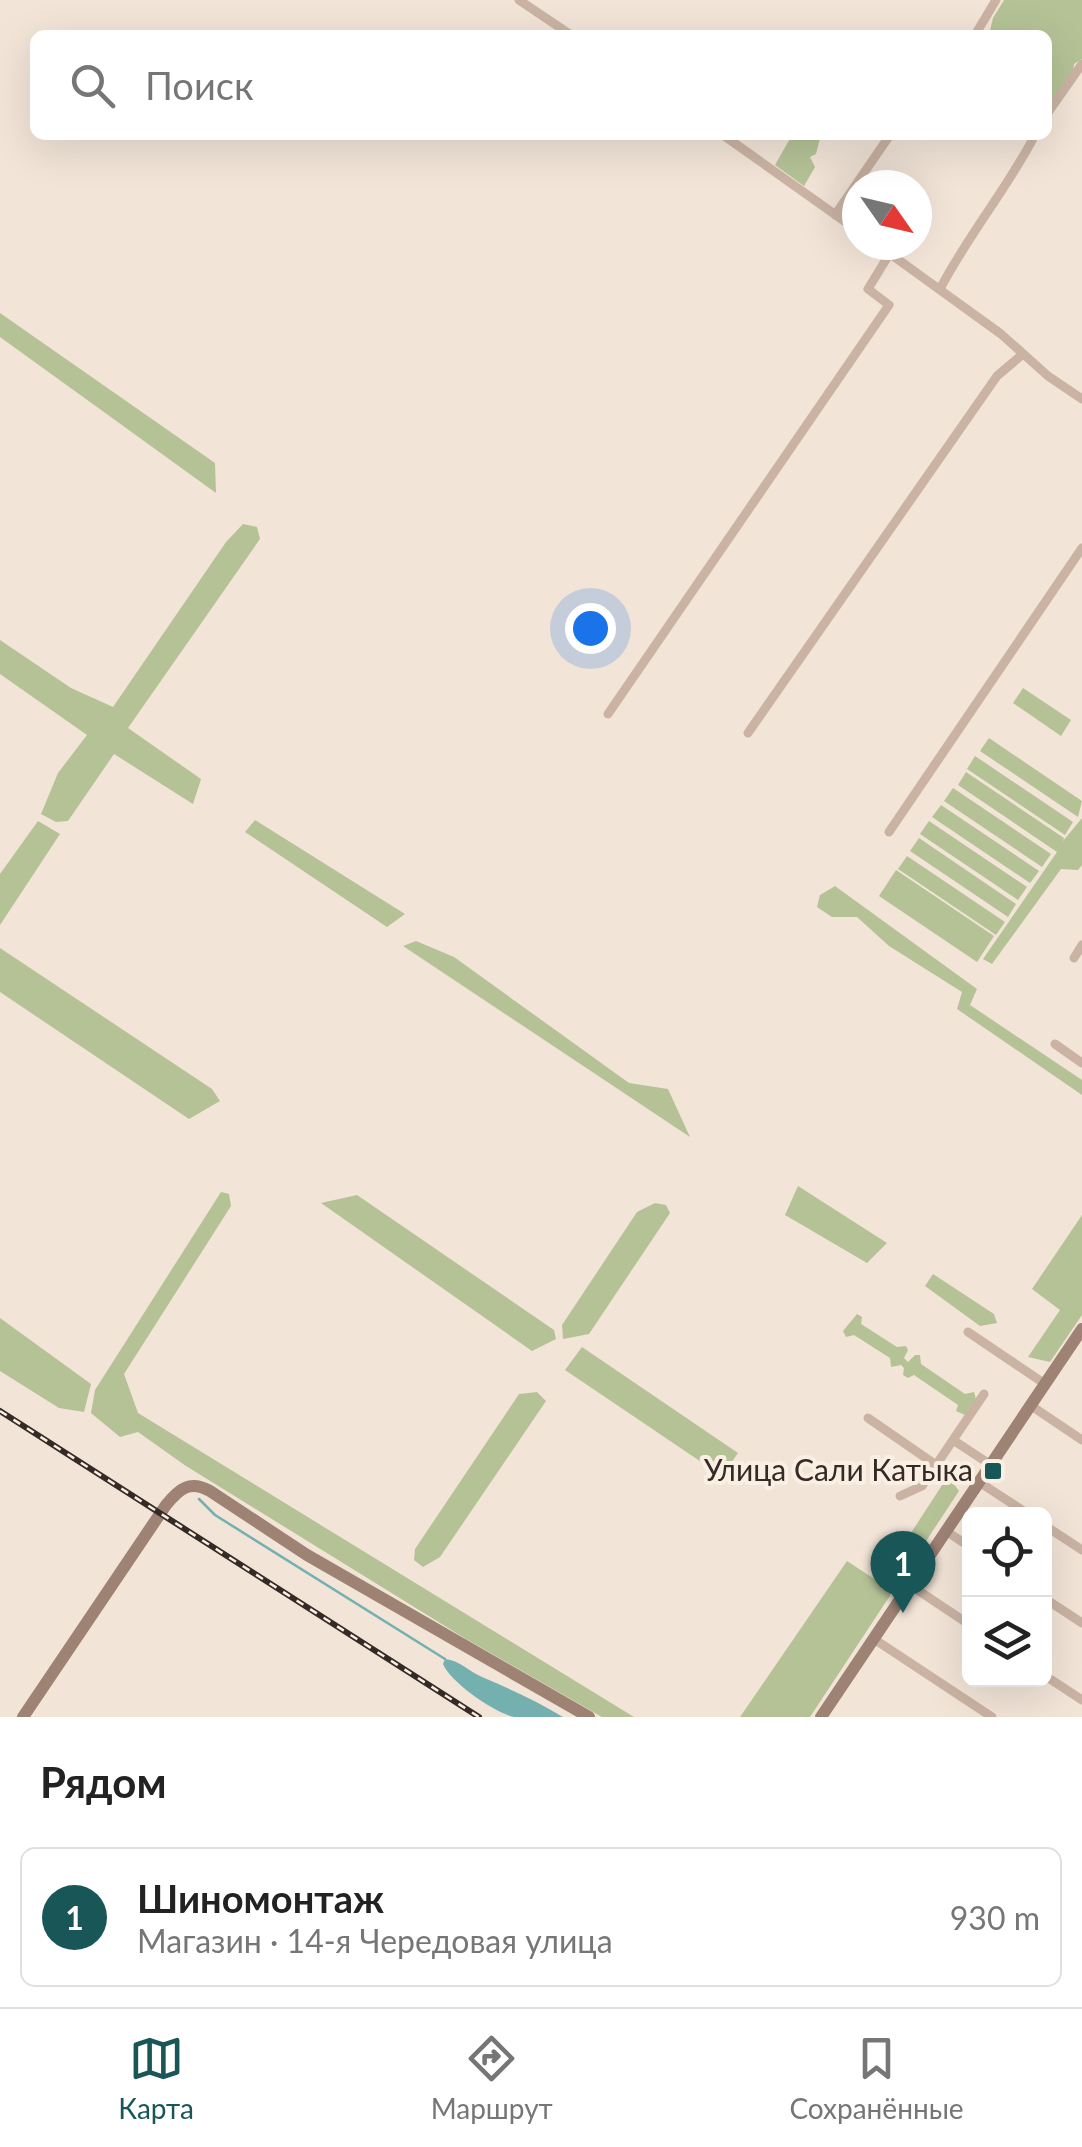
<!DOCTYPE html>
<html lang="ru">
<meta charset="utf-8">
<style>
body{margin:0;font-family:Lato,sans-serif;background:#f2f2f2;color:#222}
.controls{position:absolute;right:30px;bottom:30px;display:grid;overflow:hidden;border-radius:15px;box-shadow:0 10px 40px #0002}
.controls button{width:90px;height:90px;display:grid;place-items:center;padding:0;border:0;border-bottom:2px solid #e0e0e0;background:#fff;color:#222;font:50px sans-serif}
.compass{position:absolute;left:842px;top:170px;width:90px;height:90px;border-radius:50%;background:#fff;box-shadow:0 10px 40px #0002;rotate:124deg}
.you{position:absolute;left:590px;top:628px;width:35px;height:35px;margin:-25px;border:8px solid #fff;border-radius:50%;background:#1a73e8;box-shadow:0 0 0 15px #1a73e833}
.badge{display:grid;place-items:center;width:65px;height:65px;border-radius:50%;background:#195658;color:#fff;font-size:32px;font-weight:700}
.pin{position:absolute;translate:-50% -82px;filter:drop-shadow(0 2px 5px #0008)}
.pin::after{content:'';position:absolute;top:52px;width:35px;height:30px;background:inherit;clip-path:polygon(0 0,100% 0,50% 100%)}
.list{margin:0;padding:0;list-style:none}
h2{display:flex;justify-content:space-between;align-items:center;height:130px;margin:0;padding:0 40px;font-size:42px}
h2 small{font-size:32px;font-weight:400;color:#767676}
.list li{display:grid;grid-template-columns:65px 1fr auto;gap:30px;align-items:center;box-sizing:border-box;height:140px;margin:0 20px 20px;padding:0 20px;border:2px solid #e0e0e0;border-radius:15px}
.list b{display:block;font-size:38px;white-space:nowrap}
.list p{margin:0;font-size:32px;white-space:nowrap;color:#767676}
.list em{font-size:32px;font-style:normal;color:#767676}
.icon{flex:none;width:55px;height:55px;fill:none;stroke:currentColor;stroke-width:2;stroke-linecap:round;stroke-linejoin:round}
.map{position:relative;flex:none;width:1082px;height:1717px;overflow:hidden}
.search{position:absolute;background:#fff;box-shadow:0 10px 40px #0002;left:30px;right:30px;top:30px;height:110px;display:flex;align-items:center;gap:25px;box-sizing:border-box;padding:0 35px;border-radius:15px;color:#767676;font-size:38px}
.sheet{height:290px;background:#fff}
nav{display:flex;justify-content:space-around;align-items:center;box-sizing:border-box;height:140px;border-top:2px solid #e0e0e0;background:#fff;font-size:28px;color:#767676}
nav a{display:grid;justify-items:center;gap:5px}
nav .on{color:#195658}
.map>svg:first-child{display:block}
</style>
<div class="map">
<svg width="1082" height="1717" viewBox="0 0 1082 1717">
<rect width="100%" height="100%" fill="#f2e4d7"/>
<!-- green -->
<path fill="#b5c296" d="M1004 0H1082V59L1074 64 1073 73 1050 102 1047 100V35H989L993 18Z
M792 135 820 138 816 154 810 157 815 167 804 186 775 165Z
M0 313 215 463 216 493 0 337Z
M243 524 257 527 260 539 128 728 201 779 193 804 114 754 68 821 56 822 41 814 58 773 87 735 0 674V640L71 688 113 707 226 542Z
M1023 688 1071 720 1061 736 1013 703Z
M989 738 1082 801 1078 817 980 751Z
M975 756 1073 822 1065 835 967 769Z
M966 772 1064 838 1063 841 1082 818V865L1078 870 1061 869 992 964 983 959 1057 852 958 785Z
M953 788 1051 854 1042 867 944 801Z
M941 805 1039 871 1030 883 932 817Z
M255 820 405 914 387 927 245 832Z
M38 821 60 834 0 925V874Z
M929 821 1027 887 1018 900 920 834Z
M919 838 1016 904 1008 917 910 851Z
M907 856 1005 922 996 935 898 869Z
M896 870 994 936 977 962 879 896Z
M835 886 977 989 970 1005 1082 1080V1095L957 1009 962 992 889 946 857 917H832L817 907 820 895Z
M416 941 454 957 629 1083 668 1089 690 1137 403 946Z
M0 948 212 1089 220 1101 189 1119 0 992Z
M798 1186 887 1243 867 1263 785 1215Z
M221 1192 229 1194 231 1206 124 1374 138 1413 634 1717H602L466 1639 186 1466 138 1432 120 1437 91 1413 95 1390Z
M357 1195 554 1330 556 1339 532 1351 321 1203Z
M655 1203 666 1205 670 1213 589 1334 563 1339 562 1325 637 1212Z
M1082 1215V1315L1050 1362 1028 1357 1060 1310 1032 1289Z
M933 1274 994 1314 997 1323 980 1326 925 1286Z
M857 1314 862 1317 861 1324 897 1347 906 1346 908 1350 904 1358 908 1362 915 1355H920L921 1364 965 1394 974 1392 976 1399 965 1415 956 1411 958 1405 914 1375 908 1378 903 1375 904 1368 901 1365 891 1367 890 1358 854 1335 846 1337 843 1331Z
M0 1318 91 1384 84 1412 59 1408 0 1371Z
M582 1347 738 1453 722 1476 565 1370Z
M537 1392 546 1401 440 1557 423 1567 414 1560 415 1549 519 1394Z
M948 1476 959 1491 810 1717H740L847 1561 879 1582Z"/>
<!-- water -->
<path fill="#75b0b1" d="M445 1659C461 1661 468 1671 482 1677 510 1689 537 1701 563 1717 548 1717 529 1717 514 1717 495 1713 450 1682 443 1664Z"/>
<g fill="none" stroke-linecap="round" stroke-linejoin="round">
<!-- stream -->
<path stroke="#75b0b1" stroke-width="2.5" d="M199 1499 215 1515 445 1659"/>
<!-- minor -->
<path stroke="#cab3a3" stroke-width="9" d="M519 0 571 35
M975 35 996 0
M1047 114 1082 64
M723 135 857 230
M835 215 890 135
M878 245 1001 334 1048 376 1082 399
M940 289C968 235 1007 189 1035 135
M608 714 889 305 868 289 890 253
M748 733 997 376 1023 354
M889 832 1082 548
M1074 958 1082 945
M1055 1044 1082 1063
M968 1332 1045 1384
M1030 1405 1082 1440
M868 1418 936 1465
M953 1440 991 1465
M979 1482 1028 1514
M900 1496 922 1486 984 1394
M1044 1525 1082 1550
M946 1531 970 1547
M910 1585 970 1625
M1044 1598 1082 1623
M874 1639 992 1717
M1044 1675 1082 1700"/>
<!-- secondary -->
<path stroke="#9e8274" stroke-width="12" d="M23 1717 166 1505C180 1488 190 1480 210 1491L307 1555 589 1717
M821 1717 1082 1329"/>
<!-- rail casing -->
<g stroke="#352a25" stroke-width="6">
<path id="rail" d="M0 1411 479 1717"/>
</g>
<!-- rail -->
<use href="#rail" stroke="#faefe3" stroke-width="2.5" stroke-dasharray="8" stroke-linecap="butt"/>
</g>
<!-- markers -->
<rect fill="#195658" stroke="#faefe3" stroke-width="4" x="983" y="1461" width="20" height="20" rx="5"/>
<g text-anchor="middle" stroke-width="8" stroke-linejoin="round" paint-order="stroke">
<!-- poi labels -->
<g font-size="30" fill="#352a25" stroke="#faefe3" text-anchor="end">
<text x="973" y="1481">Улица Сали Катыка</text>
</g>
</g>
</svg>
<div class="controls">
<button><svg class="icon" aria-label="locate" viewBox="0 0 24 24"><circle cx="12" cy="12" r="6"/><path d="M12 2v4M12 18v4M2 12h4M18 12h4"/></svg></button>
<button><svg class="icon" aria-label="layers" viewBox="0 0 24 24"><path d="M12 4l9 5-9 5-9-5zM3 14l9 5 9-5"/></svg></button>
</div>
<svg class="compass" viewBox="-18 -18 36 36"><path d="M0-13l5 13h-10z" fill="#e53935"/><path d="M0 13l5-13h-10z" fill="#767676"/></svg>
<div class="you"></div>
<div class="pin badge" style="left:903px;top:1613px">1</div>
<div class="search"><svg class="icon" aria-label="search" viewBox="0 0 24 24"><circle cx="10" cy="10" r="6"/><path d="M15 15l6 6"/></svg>Поиск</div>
</div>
<section class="sheet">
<h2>Рядом<small></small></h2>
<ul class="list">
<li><span class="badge">1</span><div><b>Шиномонтаж</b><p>Магазин · 14-я Чередовая улица</p></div><em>930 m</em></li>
</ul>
</section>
<nav>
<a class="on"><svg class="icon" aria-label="map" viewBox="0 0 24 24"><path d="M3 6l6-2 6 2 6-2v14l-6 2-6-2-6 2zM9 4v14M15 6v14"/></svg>Карта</a>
<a><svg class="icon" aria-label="directions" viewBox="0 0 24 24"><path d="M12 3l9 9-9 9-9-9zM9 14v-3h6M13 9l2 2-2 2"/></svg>Маршрут</a>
<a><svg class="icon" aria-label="saved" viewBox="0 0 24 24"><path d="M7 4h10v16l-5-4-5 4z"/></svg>Сохранённые</a>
</nav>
